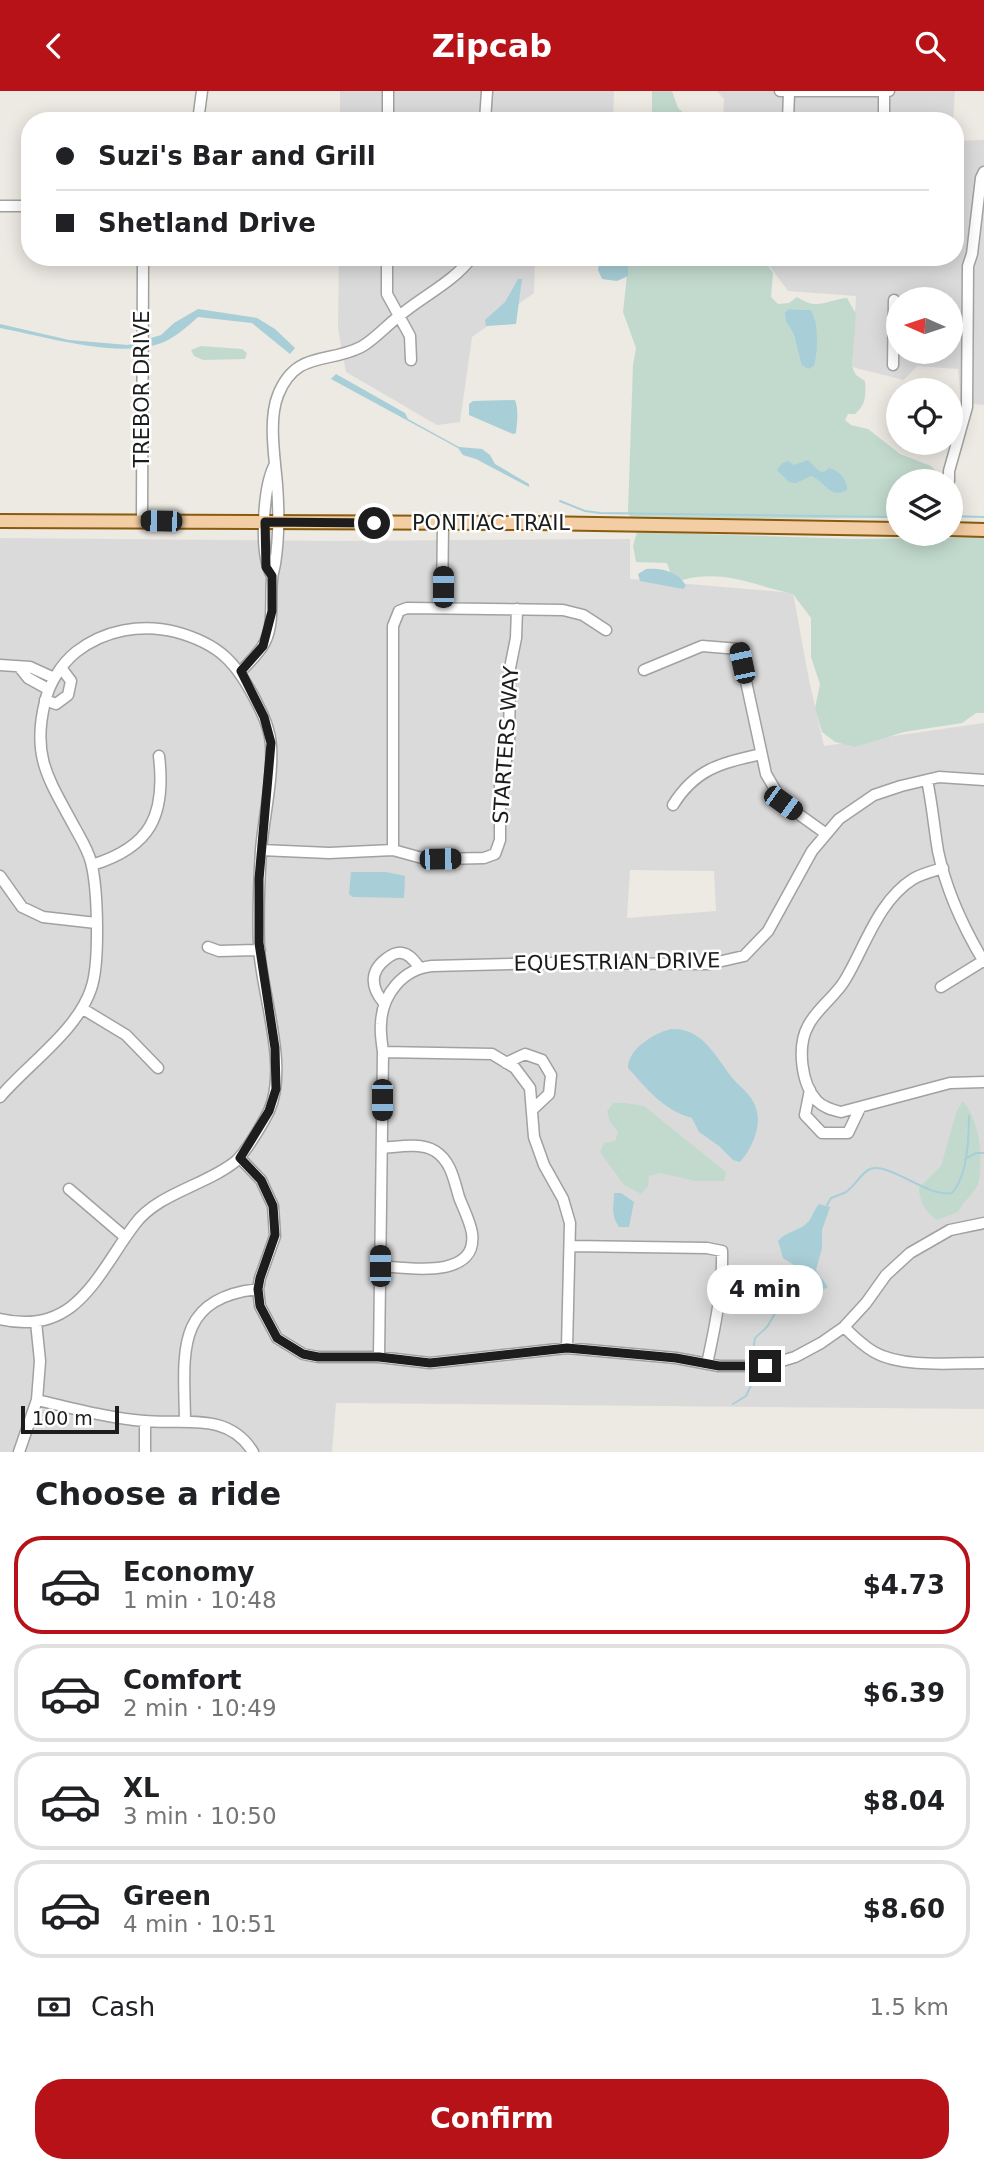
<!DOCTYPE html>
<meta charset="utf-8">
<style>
body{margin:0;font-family:"DejaVu Sans",sans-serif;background:#f6f6f6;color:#202124;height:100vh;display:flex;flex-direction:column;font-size:26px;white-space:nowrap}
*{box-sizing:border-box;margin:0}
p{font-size:23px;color:#757577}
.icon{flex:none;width:38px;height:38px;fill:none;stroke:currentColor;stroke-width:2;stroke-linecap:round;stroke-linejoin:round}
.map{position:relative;height:1361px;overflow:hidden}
.sheet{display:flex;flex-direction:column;background:#fff;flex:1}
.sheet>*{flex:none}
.hud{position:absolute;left:21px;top:21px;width:943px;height:154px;border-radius:28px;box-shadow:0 4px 18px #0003;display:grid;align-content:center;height:154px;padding:0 35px;background:#fff}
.needle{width:46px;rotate:273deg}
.controls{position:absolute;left:886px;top:196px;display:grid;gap:14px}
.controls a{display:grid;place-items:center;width:77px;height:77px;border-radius:50%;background:#fff;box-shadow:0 4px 18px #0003;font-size:35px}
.scale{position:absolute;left:21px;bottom:18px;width:98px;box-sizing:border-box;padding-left:7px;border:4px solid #1d1d1d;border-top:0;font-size:19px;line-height:24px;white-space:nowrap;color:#1d1d1d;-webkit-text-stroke:5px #fff;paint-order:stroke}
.end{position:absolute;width:32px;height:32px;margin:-16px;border:9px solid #1d1d1d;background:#fff;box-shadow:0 0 0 4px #fff}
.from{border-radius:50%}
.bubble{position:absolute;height:49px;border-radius:24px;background:#fff;box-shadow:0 4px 18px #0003;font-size:23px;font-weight:800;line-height:49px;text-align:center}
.car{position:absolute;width:21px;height:42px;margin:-21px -10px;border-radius:9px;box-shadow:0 0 5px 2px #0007;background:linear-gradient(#222 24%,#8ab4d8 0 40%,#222 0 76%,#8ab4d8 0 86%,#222 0)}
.hud b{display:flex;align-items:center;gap:24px;height:66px;font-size:26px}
.hud b+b{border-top:2px solid #e0e0e0}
.hud i{width:18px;height:18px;background:#202124}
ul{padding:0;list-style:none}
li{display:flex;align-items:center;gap:21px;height:98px;margin:0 14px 10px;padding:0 21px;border:4px solid #e0e0e0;border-radius:28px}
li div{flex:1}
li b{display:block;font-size:26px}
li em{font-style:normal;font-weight:800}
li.selected{border-color:#b71218}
li>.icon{width:63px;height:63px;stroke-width:1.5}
h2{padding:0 35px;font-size:32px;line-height:84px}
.pay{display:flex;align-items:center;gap:18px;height:77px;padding:0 35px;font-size:26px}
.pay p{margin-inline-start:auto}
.primary-button{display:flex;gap:14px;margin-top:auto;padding:14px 35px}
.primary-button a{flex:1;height:80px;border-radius:28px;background:#b71218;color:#fff;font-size:28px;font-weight:800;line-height:80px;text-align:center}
header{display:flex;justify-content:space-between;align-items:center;height:91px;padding:0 35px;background:#b71218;color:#fff;font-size:32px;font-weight:800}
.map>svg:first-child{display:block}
.residential{fill:#dbdada;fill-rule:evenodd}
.wetland{fill:#c2dace;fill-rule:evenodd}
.water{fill:#a8ced7}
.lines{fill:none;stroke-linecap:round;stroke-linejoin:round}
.stream{stroke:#a8ced7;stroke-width:2}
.minor-casing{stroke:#a1a1a1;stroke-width:13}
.major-casing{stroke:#885b0e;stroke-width:16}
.minor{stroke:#fff;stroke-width:10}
.major{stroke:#f3cda3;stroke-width:12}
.route{stroke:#1d1d1d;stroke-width:9}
.labels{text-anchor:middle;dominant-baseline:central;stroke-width:5;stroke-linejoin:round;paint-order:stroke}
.street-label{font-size:21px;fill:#1d1d1d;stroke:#fff}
</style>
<header><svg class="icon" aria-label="back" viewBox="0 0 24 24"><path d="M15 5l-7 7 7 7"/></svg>Zipcab<svg class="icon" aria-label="search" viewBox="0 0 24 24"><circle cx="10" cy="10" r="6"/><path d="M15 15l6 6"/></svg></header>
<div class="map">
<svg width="984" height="1361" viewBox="0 0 984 1361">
<rect width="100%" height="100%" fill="#ede9e3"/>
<path class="residential" d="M340 0H614L613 30H340Z
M717 0H955L953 30H723L724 8Z
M984 49V314L961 312 958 278 917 275 904 289 852 276 856 205 788 200 763 166H956V50ZM898 208H950V261H898Z
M339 166H535L534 202 472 246 460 331 437 334 346 281 338 238Z
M0 447 334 450 630 448V488L793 502 809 589 824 655 984 632V1318L336 1312 332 1361H0ZM630 779 714 780 716 820 627 827Z"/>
<path class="wetland" d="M652 0H672L678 17 690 27 710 21 722 30H652Z
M629 166H762L773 182 771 206 778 213 789 212 797 206C818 220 826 209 847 207L856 223 852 276 856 284 865 290C866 304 866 314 855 323H848L845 329 851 334 868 338 900 363 931 375 938 382 940 390H898V427L631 428 628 421 633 274 636 257 623 221ZM789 218 811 219C822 236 808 256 801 273L794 244 789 236Z
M201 255 242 258 247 262 245 268 203 269 194 265 191 259Z
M637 441 853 448 984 446V622H976L962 632 904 641 855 656 835 651 822 641 815 617 820 593 811 566V527L793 503C753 494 724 478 682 489L670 481 667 472 636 471 633 455Z
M963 1010C980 1030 984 1069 978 1094 972 1104 964 1110 958 1121L937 1129C926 1122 919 1110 919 1097L941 1075 957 1019Z
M613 1012H625L644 1015 726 1081 724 1090H695L661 1082 649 1085 648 1095 641 1103 624 1094 600 1061 604 1052 615 1050 618 1041 610 1031 607 1020Z"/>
<path class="water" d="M607 166H624L628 170V185L617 190 602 188 598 179 599 172Z
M518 188H522L516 233 486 235 485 229 505 211Z
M198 218 257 227 275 238 295 257 290 263 252 232 198 226C189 234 179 243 168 249 126 271 44 245 0 237V233L69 249 128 254 161 244 174 232Z
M789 218 811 219C819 232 818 260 814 275L808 278 801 273 794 244 786 230 785 222Z
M336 283 405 322 408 328 459 356 482 358 490 364 495 373 529 393V396L476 368 463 364 458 357 331 288Z
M515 309C519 319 517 331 516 342L513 343 469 324V313L473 310Z
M808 369 819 380 824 381 829 377C840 380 847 388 847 399 830 409 825 390 811 385L796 392 789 391 777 379 781 373 788 370 794 374Z
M646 478C661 477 678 480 686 495L683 498 640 490 638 483Z
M351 781H386L405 785 404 807 353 806 349 803Z
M671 938C704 936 717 969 735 990 744 999 755 1008 757 1021 761 1037 751 1059 740 1071L733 1069 719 1055 699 1041 692 1027C663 1019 647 998 628 977 628 958 654 942 671 938Z
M614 1102H621L634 1111 629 1136H619L615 1129 613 1120Z
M819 1113 830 1116 822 1139V1157L816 1179 828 1196 821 1200 812 1187 799 1193 797 1188V1176L783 1167 778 1150C786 1140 801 1140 809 1130 813 1124 814 1119 819 1113Z"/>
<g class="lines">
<path class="stream" d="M560 410 585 420 600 422 898 426
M950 425 984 426
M965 1068 976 1062H984
M827 1114 831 1107C836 1105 842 1103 846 1101 855 1095 861 1082 870 1078 890 1071 928 1107 952 1102 967 1086 969 1046 969 1025
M753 1260 755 1247 767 1236 784 1207 800 1189
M733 1313 746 1305 753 1290 751 1285"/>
<g class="minor-casing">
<path id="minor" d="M780 0H889
M198 30 202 0
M388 30V0
M485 30 487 0
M788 30 789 1
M884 30V2
M0 115H30
M387 166V203L410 245 411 269
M950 236H967
M893 274 894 209
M949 390V380L967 316 968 175 972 163 981 87 984 81
M142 430 143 166
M272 485C259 463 263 398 274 375
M442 517 443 432
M0 574 30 576 54 587
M20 577 28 587 48 598
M644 579 702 555 739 558 766 683 783 712 825 742
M241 580C248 573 256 565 262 556 275 537 270 511 272 489 272 483 274 479 275 473 279 447 279 420 277 394 275 368 268 329 278 304 296 259 328 273 361 256 374 249 386 235 398 226 421 206 454 191 472 166
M45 609 56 613 68 604 71 590 62 578
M927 689C932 712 934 736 938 760 946 799 963 836 984 871
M673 714C696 677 722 672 761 663
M261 759 329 762 393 759 422 767 440 768 484 767 495 763 500 749V689L509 659 510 577 516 547 517 518
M393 759V535L399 520 407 517 563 519 583 524 606 539
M92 774C151 756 166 724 159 665
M943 777C933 780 921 783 913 788 878 810 865 856 845 889 835 906 817 917 808 935 797 955 801 993 817 1010 824 1017 833 1019 841 1021L950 992 984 991
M0 785 22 816 43 826 96 832
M208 856 219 860 260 859
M941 896 983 870
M384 912C371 897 369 881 386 868 391 864 396 861 402 862 410 863 415 871 420 877
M83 918 126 944 158 977
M383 961 492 963 515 977 530 997 534 1046 544 1074 563 1108 570 1132 567 1257
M506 972 525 963 542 969 551 984 549 1003 533 1018
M810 999 805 1024 822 1042H848L860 1017
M0 1006C28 973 77 940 91 898 100 873 98 798 91 771 88 759 81 748 75 737 50 690 31 667 45 611 49 593 61 573 76 561 104 539 142 532 176 541 220 553 237 572 257 612 264 625 270 640 271 654 273 689 264 725 261 759 259 791 258 825 259 857 262 904 289 976 269 1020 263 1032 246 1061 236 1070 207 1094 158 1102 135 1133 97 1183 77 1246 0 1228
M240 1067 261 1089 273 1115 275 1145 260 1187 258 1198 260 1215 277 1247 303 1263 318 1266H379L430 1272 567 1257 676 1267 719 1275H765L795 1266 821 1252 844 1236 866 1212 886 1184 910 1162 950 1139 984 1132
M69 1098 125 1146
M571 1155 707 1157 722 1160C723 1198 715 1236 707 1273
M380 1175C408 1177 478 1189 472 1142 470 1130 463 1117 459 1106 454 1089 451 1070 435 1060 420 1051 398 1056 382 1057
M844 1236C853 1245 862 1254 874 1261 902 1277 952 1272 984 1272
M379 1266 383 961C382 952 380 942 381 933 382 903 403 878 432 875L550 872 709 873 744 865 768 840 812 760 839 728 874 704 901 695 939 686 984 689
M37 1309C72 1317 108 1327 144 1330 183 1334 228 1320 253 1361
M185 1329C184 1263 174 1207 258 1198
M19 1361 37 1309 40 1270 36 1231
M145 1361V1330"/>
</g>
<g class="major-casing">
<path id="major" d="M0 430 535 432 898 438
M950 438 984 439"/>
</g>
<use href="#minor" class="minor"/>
<use href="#major" class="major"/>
</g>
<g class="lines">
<path class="route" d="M374 432 265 431 266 476 272 485V520L263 555 241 580 264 626 271 652 259 788V852L275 957 276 998 269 1020 240 1067 261 1089 273 1115 275 1144 260 1187 258 1198 260 1215 277 1247 303 1263 318 1266H379L430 1272 567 1257 676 1267 719 1275H765"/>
</g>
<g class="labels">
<g class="street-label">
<text transform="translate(142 298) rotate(-90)">TREBOR DRIVE</text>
<text x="491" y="432">PONTIAC TRAIL</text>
<text transform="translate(506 654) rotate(-86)">STARTERS WAY</text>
<text transform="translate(617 871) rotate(-1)">EQUESTRIAN DRIVE</text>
</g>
</g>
</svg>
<div class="controls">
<a><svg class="needle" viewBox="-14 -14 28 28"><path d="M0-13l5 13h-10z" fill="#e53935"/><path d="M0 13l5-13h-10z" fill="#757577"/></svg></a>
<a><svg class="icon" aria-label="locate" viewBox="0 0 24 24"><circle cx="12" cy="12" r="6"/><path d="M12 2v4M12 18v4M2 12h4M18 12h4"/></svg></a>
<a><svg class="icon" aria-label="layers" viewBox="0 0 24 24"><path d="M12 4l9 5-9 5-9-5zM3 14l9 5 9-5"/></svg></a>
</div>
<div class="scale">100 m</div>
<i class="end from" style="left:374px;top:432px"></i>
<i class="end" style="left:765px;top:1275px"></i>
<div class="bubble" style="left:707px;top:1174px;width:116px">4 min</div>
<i class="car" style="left:161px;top:430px;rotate:271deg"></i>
<i class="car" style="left:443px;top:496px;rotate:0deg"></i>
<i class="car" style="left:742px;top:572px;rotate:348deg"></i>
<i class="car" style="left:783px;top:712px;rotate:126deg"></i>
<i class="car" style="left:440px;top:768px;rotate:89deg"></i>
<i class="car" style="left:382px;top:1009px;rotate:180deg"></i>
<i class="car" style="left:380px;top:1175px;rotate:0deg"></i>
<div class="hud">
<b><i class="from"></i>Suzi's Bar and Grill</b>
<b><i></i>Shetland Drive</b>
</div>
</div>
<section class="sheet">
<h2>Choose a ride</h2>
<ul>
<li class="selected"><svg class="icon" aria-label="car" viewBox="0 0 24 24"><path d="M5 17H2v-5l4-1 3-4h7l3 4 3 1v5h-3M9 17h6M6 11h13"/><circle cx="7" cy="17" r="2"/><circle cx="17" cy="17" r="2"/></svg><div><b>Economy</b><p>1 min · 10:48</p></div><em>$4.73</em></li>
<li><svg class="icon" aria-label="car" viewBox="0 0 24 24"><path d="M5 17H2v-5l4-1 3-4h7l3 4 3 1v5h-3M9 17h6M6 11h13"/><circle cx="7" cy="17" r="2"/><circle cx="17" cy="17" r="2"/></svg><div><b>Comfort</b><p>2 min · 10:49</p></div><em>$6.39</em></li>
<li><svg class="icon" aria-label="car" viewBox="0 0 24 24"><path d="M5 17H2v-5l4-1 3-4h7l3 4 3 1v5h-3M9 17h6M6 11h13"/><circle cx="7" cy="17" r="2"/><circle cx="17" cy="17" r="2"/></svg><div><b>XL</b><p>3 min · 10:50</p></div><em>$8.04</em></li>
<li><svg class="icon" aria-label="car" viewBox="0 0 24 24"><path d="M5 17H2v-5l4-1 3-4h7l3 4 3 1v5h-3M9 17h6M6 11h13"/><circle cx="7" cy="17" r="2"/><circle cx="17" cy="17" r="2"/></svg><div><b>Green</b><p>4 min · 10:51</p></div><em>$8.60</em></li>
</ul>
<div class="pay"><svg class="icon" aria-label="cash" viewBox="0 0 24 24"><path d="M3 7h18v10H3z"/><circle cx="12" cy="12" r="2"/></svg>Cash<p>1.5 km</p></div>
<div class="primary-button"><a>Confirm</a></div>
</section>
